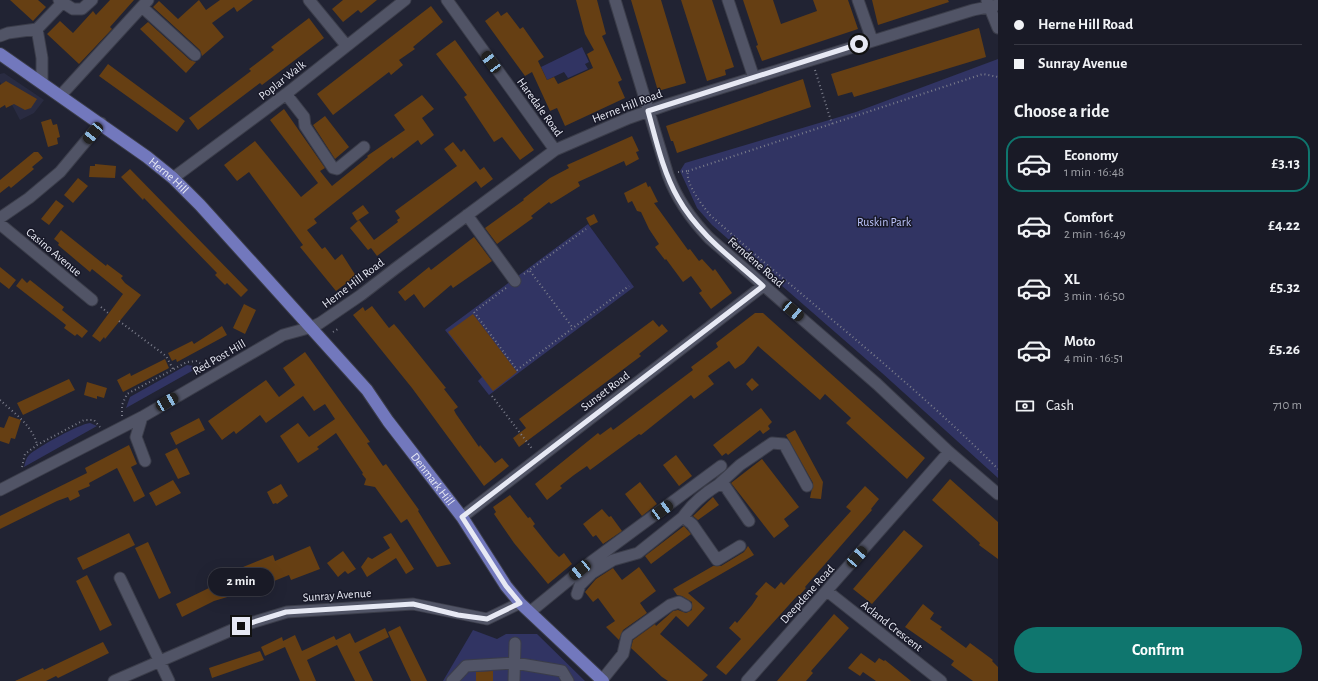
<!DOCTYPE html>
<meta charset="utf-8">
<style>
body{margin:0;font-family:"Alegreya Sans",sans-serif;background:#22232e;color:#f1f3f6;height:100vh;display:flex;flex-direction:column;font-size:15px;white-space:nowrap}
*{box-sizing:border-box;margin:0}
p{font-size:13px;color:#9fa1a7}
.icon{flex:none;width:22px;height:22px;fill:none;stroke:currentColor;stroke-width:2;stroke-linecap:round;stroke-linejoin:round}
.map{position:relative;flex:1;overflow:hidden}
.sheet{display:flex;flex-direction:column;background:#191a26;width:320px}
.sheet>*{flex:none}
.top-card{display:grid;align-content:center;height:88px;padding:0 16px;background:#191a26}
.end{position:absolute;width:18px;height:18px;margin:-9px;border:5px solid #e7e9f4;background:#111;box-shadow:0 0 0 2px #111}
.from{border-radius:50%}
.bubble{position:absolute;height:28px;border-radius:14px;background:#191a26;box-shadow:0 4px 16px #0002,0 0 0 1px #373843;font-size:13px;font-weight:600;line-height:28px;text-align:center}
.car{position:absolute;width:12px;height:24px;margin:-12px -6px;border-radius:5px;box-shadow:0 0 3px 1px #0007;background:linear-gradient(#222 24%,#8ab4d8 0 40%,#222 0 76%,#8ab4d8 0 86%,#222 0)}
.top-card b{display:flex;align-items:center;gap:14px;height:38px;font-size:15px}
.top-card b+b{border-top:1px solid #373843}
.top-card i{width:10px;height:10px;background:#f1f3f6}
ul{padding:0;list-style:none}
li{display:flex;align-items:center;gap:12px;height:56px;margin:0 8px 6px;padding:0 8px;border:2px solid transparent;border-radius:16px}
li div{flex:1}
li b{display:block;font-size:15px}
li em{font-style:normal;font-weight:600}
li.selected{border-color:#0f766e}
li>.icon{width:36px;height:36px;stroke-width:1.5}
h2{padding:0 16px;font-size:18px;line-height:48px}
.pay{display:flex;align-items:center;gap:10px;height:44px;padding:0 16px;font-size:15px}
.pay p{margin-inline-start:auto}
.primary-button{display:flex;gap:8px;margin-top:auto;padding:8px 16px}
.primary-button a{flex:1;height:46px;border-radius:24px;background:#0f766e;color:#fff;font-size:16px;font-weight:600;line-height:46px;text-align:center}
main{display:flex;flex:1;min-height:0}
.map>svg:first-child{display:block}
.built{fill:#292b41}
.green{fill:#313463}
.building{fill:#663f13}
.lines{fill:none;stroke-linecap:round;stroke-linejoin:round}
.minor-casing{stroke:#3b3d4a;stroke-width:13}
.major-casing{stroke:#3b3d4a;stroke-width:14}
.path{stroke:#7b7d8b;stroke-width:2;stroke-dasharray:1 3;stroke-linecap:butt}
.minor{stroke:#515466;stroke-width:11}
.major{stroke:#7278bd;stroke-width:12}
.route{stroke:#e7e9f4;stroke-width:5}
.labels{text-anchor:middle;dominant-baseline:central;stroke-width:3;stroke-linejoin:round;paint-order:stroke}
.street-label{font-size:12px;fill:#e7e9f4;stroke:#181928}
.park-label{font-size:12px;fill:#bdc5fc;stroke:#181928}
</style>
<main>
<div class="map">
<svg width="998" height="681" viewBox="0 0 998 681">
<rect width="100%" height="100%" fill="#212333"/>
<path class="built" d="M4 73 44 100 34 113 20 120 0 82V74Z"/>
<path class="green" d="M582 47 589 62 585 64 588 69 568 78 564 72 547 80 541 67Z
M998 59V478L882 373 712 225 697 208 680 171 685 163 856 112Z
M588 224 634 287 489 395 478 381 482 377 445 330Z
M187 365 199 367 126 408 130 397Z
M90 423 97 426 24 467C25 463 26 458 29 455 38 447 79 424 90 423Z
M473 630 497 639 506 634H537L585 681H443Z"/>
<path class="building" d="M10 0H38L46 7 33 21Z
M110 0H134L110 27 112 29 79 64 47 34 60 21 73 33 93 11 96 15Z
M199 0 206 10 220 0H253L237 12 234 7 212 23 224 37 202 56 200 50 153 7 159 1 178 19Z
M343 0H377L361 13 358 10 343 22 332 9Z
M576 0H597L606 34 602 36 622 80 618 82 625 98 565 126 557 108 550 111 532 72 525 76 485 21 498 11 501 16 507 12 520 29 523 27 544 57 538 61 547 80 554 77 558 84 593 68 587 54 594 50 585 34Z
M631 0H661L686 83 658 91Z
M681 0H712L734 67 725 70 726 75 707 81Z
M743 0H773L781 24 817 11 813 0H848L858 29 762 61 756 46 758 45Z
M872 0H948L949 2 878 25Z
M431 6 443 22 413 47 415 49 399 60 403 65 391 75 389 72 333 115 317 94Z
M309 18 324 38 262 85 260 83 198 130 189 118 251 71 249 69 274 50 271 47Z
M148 22 190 60 196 62 186 73 140 29Z
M979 28 986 57 854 97 852 92 838 96 831 74Z
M455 40 534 150 520 160 502 137 494 142 464 97 467 95 436 54Z
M108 64 185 121 177 132 99 76Z
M803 79 811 107 677 153 673 141H671L666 126Z
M6 81 37 99 31 108 25 110 14 104 6 108 5 105 0 108V85Z
M422 95 434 109 422 118 434 135 421 145 418 140 393 159 392 157 314 219 317 223 307 230 322 249 325 247 335 260 342 254 356 276 336 291 300 247 303 245 249 172 237 181 224 165 255 141 301 197 318 183 270 120 284 109 325 168 320 171 332 186 368 157 367 156 405 130 394 115Z
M325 116 349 147 335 159 313 125Z
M51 119 53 125 57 124 60 137 57 138 58 144 48 147 41 122Z
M632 136 639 151 636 152 639 159 626 166 624 161 578 182 580 186 551 204 549 202 531 216 533 218 497 244 485 228 524 200 523 199 550 178 569 168 567 165Z
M453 142 461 152 464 149 480 170 484 167 493 179 481 188 476 181 377 256 371 248 368 250 350 228 359 220 374 240 398 222 397 220 400 218 395 211 457 166 444 149Z
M34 152H38L43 158 32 167 34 169 11 188 9 186 0 193V180Z
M95 164 116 166 115 178 89 177 90 166H95Z
M130 169 248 290 241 297 227 283 225 285 215 275 217 273 144 198 143 200 121 177Z
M78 178 88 186 73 203 64 195Z
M646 182 648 187 650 186 658 202 654 203 688 250 690 249 699 261 702 259 713 271 715 269 732 293 711 309 699 293 702 291 691 276 683 282 666 259 665 260 655 247 659 244 649 229 641 212 637 211 632 201 628 203 624 193Z
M56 200 64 206 49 225 41 219Z
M363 205 369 213 357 221 352 213Z
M594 214 598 222 590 226 586 218Z
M61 230 106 266 107 264 123 276 121 278 125 283 141 295 105 339 104 337 100 342 92 336 123 294 92 269 90 272 58 245 59 243 54 239Z
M474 237 492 261 453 288 451 285 424 308 414 294 405 301 398 292 429 267 431 270Z
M0 267 16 280 9 289 0 282Z
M22 278 27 283 30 280 64 307 62 310 88 331 82 338 77 334 75 336 64 328 66 325 16 286Z
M244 304 256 310 245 334 233 328Z
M372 306 389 328 394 324 400 331 446 388 444 389 458 407 454 410 456 414 479 447 480 445 495 463 502 458 509 466 484 486 412 388 353 315 363 307 365 311Z
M755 313H763L925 458 907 479 846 423 851 418 825 394 820 400 758 346 744 363 735 369 729 361 708 376 714 384 694 399 691 395 641 435 639 434 590 470 587 466 574 475 560 486 562 488 547 500 535 484 598 433 600 435 611 427 613 430 693 370 691 367 718 347 716 343Z
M473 314 517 372 493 391 448 332Z
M653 320 659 327 662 324 668 331 639 354 641 356 519 447 513 438 526 428 519 419Z
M222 326 227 335 177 362 176 359 172 361 168 353 192 341 194 344Z
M305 352 370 442 367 443 383 466 386 464 419 510 418 511 451 564 437 567 407 519 401 523 375 487 364 485 366 479 362 474 363 473 336 433 317 447 319 449 298 463 280 436 298 423 309 437 335 419 325 404 314 411 303 396 266 423 260 415 236 434 234 431 222 440 208 421 266 380 279 397 295 385 283 368Z
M165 359 169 368 123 392 117 380 130 373 131 376Z
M752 378 759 385 752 391 746 384Z
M69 379 75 390 23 415 17 403Z
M87 382 107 388 104 398 97 396V399L84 395Z
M761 408 772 422 768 426 770 429 763 434 760 430 728 455 726 453 722 456 713 445Z
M9 416 21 420 15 439 11 438 9 444 0 441V427L4 428Z
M199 418 205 430 176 445 170 433Z
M795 430 823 482 821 499 810 498 813 483 786 435Z
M129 445 137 464 131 467 145 496 134 502 117 468 89 483 90 486 78 491 80 496 70 501 68 497 57 501 0 529V516L87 473 85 468Z
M177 448 190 474 178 479 165 454Z
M676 455 692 476 679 486 663 465Z
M762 459 799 507 784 519 789 526 774 538 731 483Z
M950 479 998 522V559L979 545 980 543 932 500Z
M173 480 181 493 156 506 149 493Z
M640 482 657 504 642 516 625 494Z
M281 484 288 496 277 504 276 503 273 504 267 492Z
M865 486 879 499 871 509 872 510 805 587 806 588 798 597 797 596 726 675 716 667 741 639 729 628 735 621 737 623 752 605 758 596 755 594 766 582 775 589 781 582 784 585 851 511 846 507Z
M510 495 528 518 530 517 535 524 533 526 553 551 559 557 564 553 572 564 548 584 514 543 494 514 496 512 493 507Z
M713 497 719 505 698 520 693 516Z
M602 509 609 517 611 516 622 531 603 544 596 535 593 537 583 524Z
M684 526 691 534 651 564 645 556Z
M904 530 923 546 872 604 853 589Z
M129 533 135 545 83 570 77 558Z
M391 533 414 569 406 574 396 558 367 577 361 567 368 557 372 559 390 548 383 537Z
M148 542 171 593 159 599 135 548Z
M310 546 320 569 291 580 289 575 254 589 214 601 182 617 176 604 211 587 208 579 243 567 273 555 275 561Z
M748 546 754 555 688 593 705 608 688 627 676 616 660 634 708 675 702 681H668L662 677 631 648 633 640 655 624 656 626 673 611 678 610 686 613 692 610V602L682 596 677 595 673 589 713 566H721L744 552Z
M343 551 356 569 348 574 345 571 338 577 327 563Z
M639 567 656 591 640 603 647 613 623 630 619 640 606 627 615 621 598 598 593 602 585 592 596 579 613 568 622 580Z
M87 575 112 625 100 631 76 581Z
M923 604 934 613 930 619 942 627 940 629 966 648 970 643 993 660 992 661 998 667V681H973L951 665 954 661 905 627Z
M834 614 849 628 811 671 813 673 806 681H777Z
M400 626 427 681H411L388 632Z
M385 628 389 637 359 652 373 681H355L337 645 307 660 316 681H300L285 647 265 656 261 647 282 637 283 641 295 635 302 651 334 636 336 640 350 633 355 643Z
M103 642 109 653 58 678 56 676 46 681H15L43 668 44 670Z
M260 651 264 660 212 678 209 668Z
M861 653 875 663 879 658 884 661 885 660 911 681H876L863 672 860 676 848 668Z
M493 671V681H476V672Z"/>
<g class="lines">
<g class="minor-casing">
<path id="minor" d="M59 0 73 9H82L92 0
M309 0 346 45
M447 0 555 150
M615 0 668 175C677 200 691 219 709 238L877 384 949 452 998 494
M728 0 754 78
M858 0 872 40
M987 1 998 28
M142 7 195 55
M37 29 42 58V83
M0 36 8 33 37 29 62 3
M286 94 304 117 305 126 333 168 337 169 364 147
M61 95 148 0
M173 178 286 94 405 0
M467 215 515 281
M0 218 29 198 60 172 101 123
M0 224 92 300
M142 417 136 437 145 461
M718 485 740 465 772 443 784 444 807 486
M0 490 142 417 283 335 312 327 320 323 361 295 396 268 555 150 629 118 669 104 973 10 998 5
M462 517 763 286
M683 517C692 504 705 493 718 485L725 486 749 521
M120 578 169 681
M827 591 941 681
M577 594 580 585 592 573 613 560 638 553 683 517 692 524 717 560 740 546
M530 612 591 562 721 466
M602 680 623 654 627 636 670 605 679 602 686 606
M114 681 241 626 287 612 413 604 487 619 520 603
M452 681 466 666 515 663 562 671 568 681
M514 681 515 643
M747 681 949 452"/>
</g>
<g class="major-casing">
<g id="major">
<path id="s1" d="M0 54 147 157 173 178 200 205 367 390 388 421 462 517 506 586 520 603 603 681"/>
</g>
</g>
<path class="path" d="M815 70 832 124
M688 171 983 74 998 77
M678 172 688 171C685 183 702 205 710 215 805 300 908 378 998 469
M530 271 573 328
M524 274 586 229
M506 288 474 312 517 370 629 286
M101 307 108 313
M119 321 166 356 173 369
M333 332 338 329
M492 396 533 450
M0 400C14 413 33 426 37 445
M122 416V405L127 394 187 362 197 361 206 367
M22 467 25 454 37 445 84 420H94L100 427"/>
<use href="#minor" class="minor"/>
<use href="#major" class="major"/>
</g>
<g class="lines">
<path class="route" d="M241 626 286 612 413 604 458 615 487 619 520 603 506 586 462 517 763 286C733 259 698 234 678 198 663 172 656 140 648 111L859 44"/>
</g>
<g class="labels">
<g class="street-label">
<text transform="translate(282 80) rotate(-38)">Poplar Walk</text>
<text transform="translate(627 106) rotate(-21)">Herne Hill Road</text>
<text transform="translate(540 107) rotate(54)">Haredale Road</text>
<text stroke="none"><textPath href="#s1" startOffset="208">Herne Hill</textPath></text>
<text transform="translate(54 252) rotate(40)">Casino Avenue</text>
<text transform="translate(756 262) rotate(41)">Ferndene Road</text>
<text transform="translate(353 283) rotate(-37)">Herne Hill Road</text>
<text transform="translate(219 357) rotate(-30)">Red Post Hill</text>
<text transform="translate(605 391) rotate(-37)">Sunset Road</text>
<text stroke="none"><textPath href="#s1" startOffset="611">Denmark Hill</textPath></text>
<text transform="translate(807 594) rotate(-48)">Deepdene Road</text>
<text transform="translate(337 595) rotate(-4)">Sunray Avenue</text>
<text transform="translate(892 626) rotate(38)">Acland Crescent</text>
</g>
<g class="park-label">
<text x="884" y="222">Ruskin Park</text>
</g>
</g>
</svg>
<i class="end from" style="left:859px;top:44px"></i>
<i class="end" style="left:241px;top:626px"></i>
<div class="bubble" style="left:208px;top:568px;width:66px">2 min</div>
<i class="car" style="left:491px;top:62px;rotate:324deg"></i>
<i class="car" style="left:93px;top:133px;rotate:219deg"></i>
<i class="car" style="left:793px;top:311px;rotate:130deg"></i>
<i class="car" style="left:167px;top:402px;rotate:60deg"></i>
<i class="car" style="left:662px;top:510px;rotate:54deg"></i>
<i class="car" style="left:857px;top:557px;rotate:41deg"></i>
<i class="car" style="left:580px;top:570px;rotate:231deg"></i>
</div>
<section class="sheet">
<div class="top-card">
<b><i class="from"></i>Herne Hill Road</b>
<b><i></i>Sunray Avenue</b>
</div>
<h2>Choose a ride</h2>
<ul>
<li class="selected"><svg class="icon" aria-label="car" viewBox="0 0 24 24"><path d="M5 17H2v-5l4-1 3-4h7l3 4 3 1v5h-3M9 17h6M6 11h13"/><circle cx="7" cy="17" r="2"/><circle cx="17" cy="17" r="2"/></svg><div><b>Economy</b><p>1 min · 16:48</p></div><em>£3.13</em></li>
<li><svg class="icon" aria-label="car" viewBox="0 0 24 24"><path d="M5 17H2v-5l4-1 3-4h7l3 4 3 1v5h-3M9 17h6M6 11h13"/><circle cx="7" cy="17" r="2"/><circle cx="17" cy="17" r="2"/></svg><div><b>Comfort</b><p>2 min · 16:49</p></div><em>£4.22</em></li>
<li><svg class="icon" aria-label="car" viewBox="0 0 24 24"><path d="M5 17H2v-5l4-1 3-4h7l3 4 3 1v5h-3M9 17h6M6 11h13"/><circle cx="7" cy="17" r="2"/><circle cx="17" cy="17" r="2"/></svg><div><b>XL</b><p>3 min · 16:50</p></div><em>£5.32</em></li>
<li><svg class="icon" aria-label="car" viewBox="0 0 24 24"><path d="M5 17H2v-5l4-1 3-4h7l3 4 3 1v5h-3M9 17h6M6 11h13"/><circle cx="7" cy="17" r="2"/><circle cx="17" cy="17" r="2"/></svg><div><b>Moto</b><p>4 min · 16:51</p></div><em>£5.26</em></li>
</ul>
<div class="pay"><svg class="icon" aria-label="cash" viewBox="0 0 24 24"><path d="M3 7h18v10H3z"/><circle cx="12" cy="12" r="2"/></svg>Cash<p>710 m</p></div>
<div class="primary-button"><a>Confirm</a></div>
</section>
</main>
